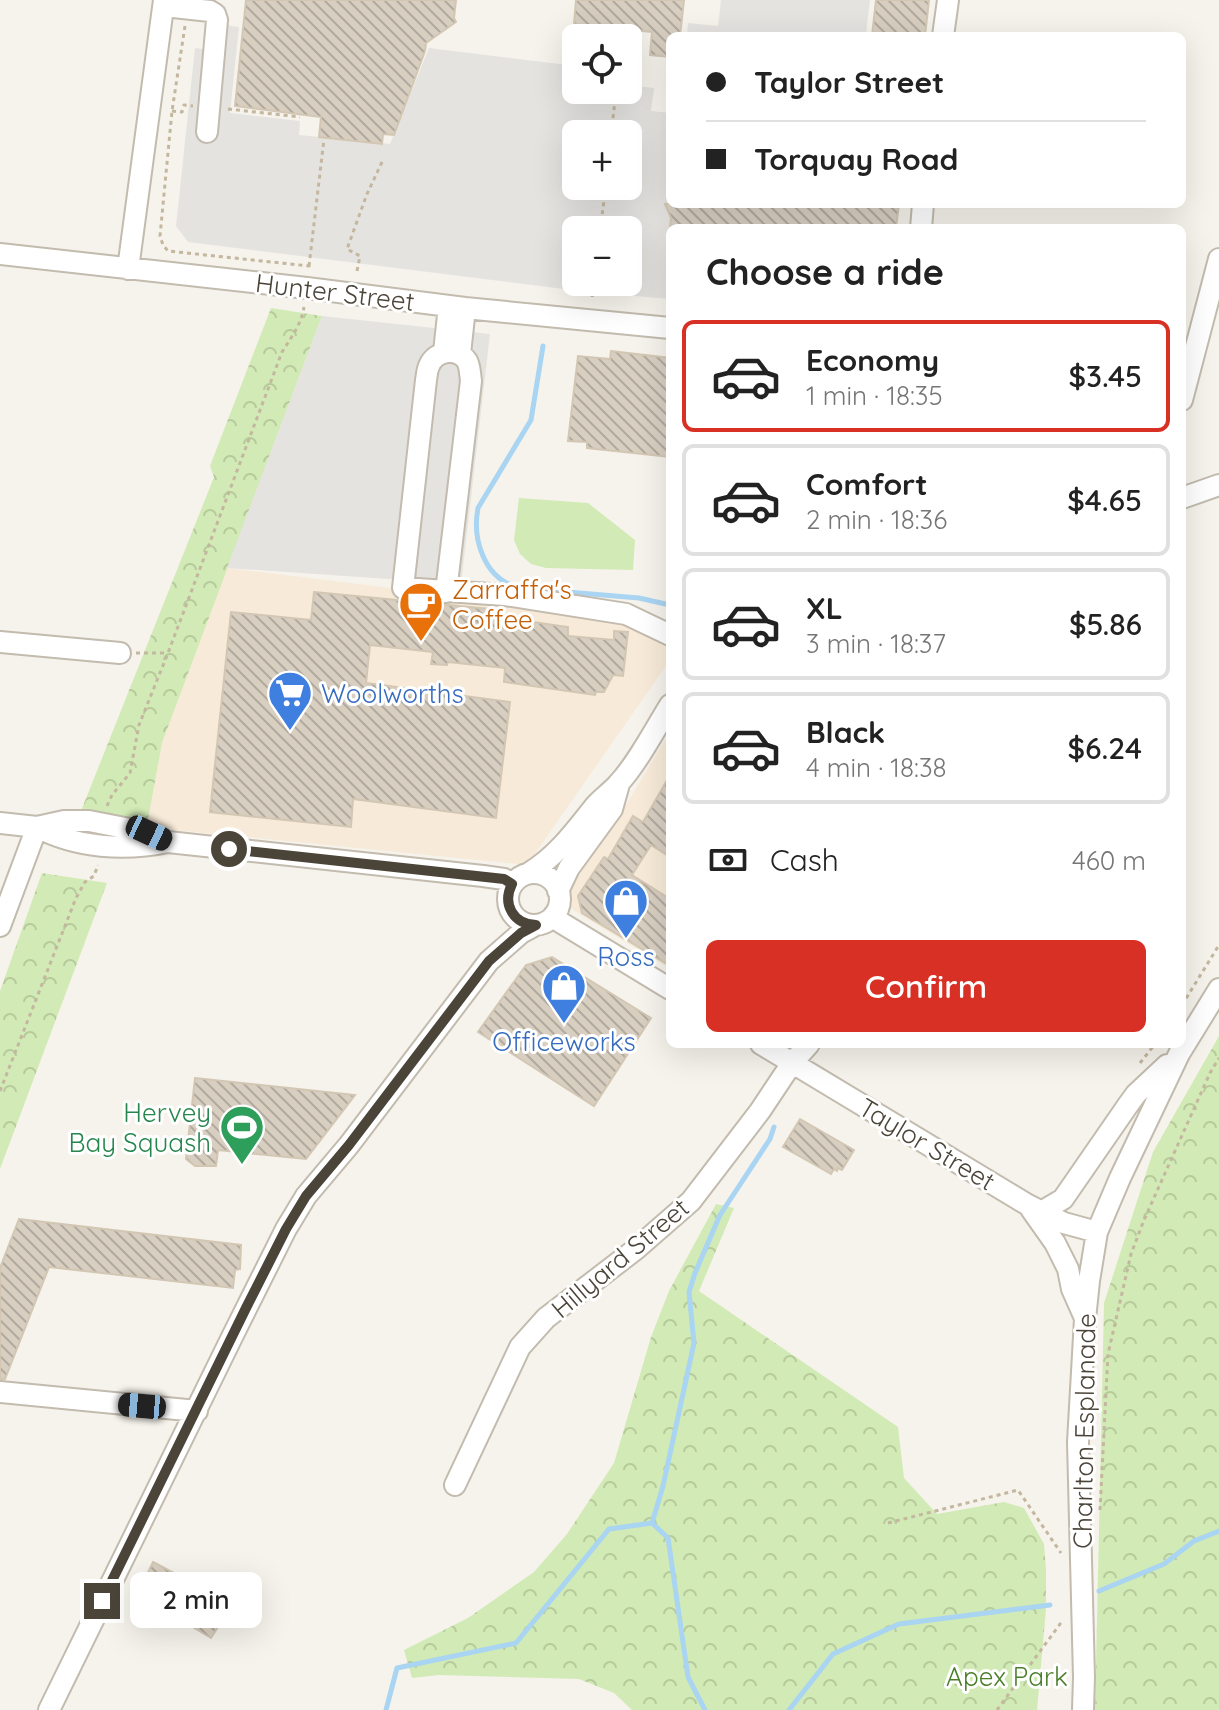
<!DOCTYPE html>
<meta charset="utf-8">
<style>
body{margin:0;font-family:Quicksand,sans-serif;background:#f2f2f2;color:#222;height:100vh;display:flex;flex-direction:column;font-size:30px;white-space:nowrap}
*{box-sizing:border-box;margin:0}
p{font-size:26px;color:#767676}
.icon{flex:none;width:44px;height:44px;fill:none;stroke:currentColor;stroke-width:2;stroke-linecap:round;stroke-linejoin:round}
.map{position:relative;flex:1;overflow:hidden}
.panel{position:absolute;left:666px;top:224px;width:520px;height:824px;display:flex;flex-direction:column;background:#fff;border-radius:12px;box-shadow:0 8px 32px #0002}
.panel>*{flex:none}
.hud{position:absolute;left:666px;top:32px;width:520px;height:176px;border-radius:12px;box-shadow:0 8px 32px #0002;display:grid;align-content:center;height:176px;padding:0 40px;background:#fff}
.buttons{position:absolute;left:562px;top:24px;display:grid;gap:16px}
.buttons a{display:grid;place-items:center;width:80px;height:80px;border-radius:12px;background:#fff;box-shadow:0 8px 32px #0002;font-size:40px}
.end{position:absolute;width:36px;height:36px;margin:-18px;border:10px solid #4b4439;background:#fff;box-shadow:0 0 0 4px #fff}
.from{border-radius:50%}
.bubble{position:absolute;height:56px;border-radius:12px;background:#fff;box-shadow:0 8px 32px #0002;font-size:26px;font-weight:600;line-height:56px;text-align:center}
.car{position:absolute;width:24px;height:48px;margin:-24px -12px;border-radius:10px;box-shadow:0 0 6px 2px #0007;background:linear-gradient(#222 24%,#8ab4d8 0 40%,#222 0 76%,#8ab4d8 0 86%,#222 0)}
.hud b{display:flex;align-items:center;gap:28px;height:76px;font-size:30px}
.hud b+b{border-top:2px solid #e0e0e0}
.hud i{width:20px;height:20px;background:#222}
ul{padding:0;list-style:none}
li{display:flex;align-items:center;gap:24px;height:112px;margin:0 16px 12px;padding:0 24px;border:4px solid #e0e0e0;border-radius:12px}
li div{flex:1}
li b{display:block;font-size:30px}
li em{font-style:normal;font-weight:600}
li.selected{border-color:#d93025}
li>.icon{width:72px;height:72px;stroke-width:1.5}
h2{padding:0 40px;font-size:36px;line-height:96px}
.pay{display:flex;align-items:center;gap:20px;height:88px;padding:0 40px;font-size:30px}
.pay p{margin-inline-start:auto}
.button{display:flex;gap:16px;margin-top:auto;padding:16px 40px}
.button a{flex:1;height:92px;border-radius:12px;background:#d93025;color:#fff;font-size:32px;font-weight:600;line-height:92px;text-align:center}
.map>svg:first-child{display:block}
.commercial{fill:#f7ead8}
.forest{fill:url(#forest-crowns)}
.pitch{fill:#d2eab5}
.parking{fill:#e5e3e0;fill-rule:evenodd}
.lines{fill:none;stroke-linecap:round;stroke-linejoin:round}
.stream{stroke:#a9d4f2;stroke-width:5}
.building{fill:url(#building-back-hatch);stroke:#d3c7b4;stroke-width:2}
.minor-casing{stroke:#c2bbae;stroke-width:24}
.path{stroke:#c4b79f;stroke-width:3;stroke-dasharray:4 4;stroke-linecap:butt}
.minor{stroke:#fff;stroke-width:20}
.route{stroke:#4b4439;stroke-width:10}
.labels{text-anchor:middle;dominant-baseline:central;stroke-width:6;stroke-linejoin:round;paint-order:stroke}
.street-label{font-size:26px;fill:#4b4439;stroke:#fff}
.food-label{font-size:26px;fill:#c56008;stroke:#fff;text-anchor:start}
.shop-label{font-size:26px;fill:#366cbe;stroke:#fff}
.leisure-label{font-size:26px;fill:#27864d;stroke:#fff;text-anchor:end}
.park-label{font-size:26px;fill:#4a7f2a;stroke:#fff}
</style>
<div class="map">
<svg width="1219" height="1710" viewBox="0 0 1219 1710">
<defs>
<pattern id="forest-crowns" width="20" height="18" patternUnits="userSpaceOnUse" patternTransform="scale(2)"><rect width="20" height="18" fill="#d2eab5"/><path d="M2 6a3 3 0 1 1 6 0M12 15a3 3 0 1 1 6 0" fill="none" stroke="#b6ca9c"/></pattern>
<pattern id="building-back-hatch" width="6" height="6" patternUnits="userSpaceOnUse" patternTransform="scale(2)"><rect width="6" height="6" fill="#d8cfc1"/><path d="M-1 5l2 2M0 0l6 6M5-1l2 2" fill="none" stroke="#b1aa9e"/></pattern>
</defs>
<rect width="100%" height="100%" fill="#f6f3ec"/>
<path class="commercial" d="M227 568 515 603 621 623 670 643V660L527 865 155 828 147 825 162 743Z
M670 732V969L573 910 570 903 569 892 570 887 618 818Z"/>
<path class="forest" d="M271 308 322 316 162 743 147 825 79 816 214 477 210 466Z
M42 873 107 883 0 1169V991Z
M1219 1036V1710H1095L1104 1303 1153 1152Z
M716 1204 734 1208 699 1291 898 1427 904 1478 937 1514 1004 1502 1024 1508 1044 1544 1046 1570V1609L1037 1710H632L614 1693 579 1679 439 1675 412 1678 404 1650 468 1618 534 1572 567 1534 614 1463 651 1337 669 1291Z"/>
<path class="pitch" d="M519 498 588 503 635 540 633 570 546 568 531 564 520 554 514 540Z"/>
<path class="parking" d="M721 0H870L866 34 851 32 850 36H687L688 23 718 26Z
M224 25 239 27 230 113 300 121 299 135 390 144 429 48 576 66V90H628V85L654 88 651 111 670 113V204H683L670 228V299L588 292 188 242 176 226 195 48 221 51ZM576 134H628V186H576ZM576 230H628V282H576Z
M322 316 490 334 461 584 227 568Z"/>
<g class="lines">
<path class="stream" d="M517 587C484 578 472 539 478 508L531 420 543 346
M531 589 639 598 670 605
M652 1523 663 1486 694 1343 689 1292 695 1273 720 1215 770 1139 774 1127
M1099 1591 1164 1564 1194 1541 1219 1531
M386 1710 397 1668 516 1643 609 1529 652 1523 668 1538 688 1677 705 1710
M789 1710 833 1654 899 1624 1050 1605"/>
</g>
<path class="building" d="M246 0H456L454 18 456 22 426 43 425 51 394 135 383 134 382 144 319 137 321 117 235 106Z
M576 0H684L680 36H670V57L650 55 652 32 574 24Z
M876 0H929L925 36H872Z
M665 204H899L896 228H670L671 218Z
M611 351 670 358V457L587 448V442L568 441 578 356 610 359Z
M314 592 500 610 499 617 568 627V636L614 640V631L628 632 623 676 613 675 604 692H596L595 695 504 682 505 668 448 662 447 665 431 664 433 652 370 645 366 683 510 702 496 818 353 799 351 827 210 812 231 612 311 620Z
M670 775V857L651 845 632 875 670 899V966L582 913 578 896 604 857 608 859 633 816 643 822Z
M552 957 651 1018 594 1106 478 1032 526 965Z
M195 1078 355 1095 306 1159 218 1150 216 1166H195L186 1159Z
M800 1119 854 1150 842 1170 838 1168 837 1171 834 1169 831 1174 783 1147Z
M19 1219 241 1245 240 1269 235 1270 233 1288 49 1267 5 1379H0V1268Z
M153 1562 187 1580 182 1589 225 1616 211 1638 166 1611 136 1597Z"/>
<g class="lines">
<g class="minor-casing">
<path id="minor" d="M164 6 210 11 215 14 217 20 207 132
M943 36 948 0
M921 228 923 204
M0 254 307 288 465 308 670 328
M128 269 164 0
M444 352 449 306
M460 354 465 308
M1182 400 1219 259
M1182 498 1219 485
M446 592 471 381C470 374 470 366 467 361 457 346 435 351 429 366 427 370 427 375 426 380L403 588 505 595 626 614 670 635
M0 642 120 653
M0 823 37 827 64 821H89L135 830 168 842
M37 827C76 848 125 851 168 842L483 876 504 879 512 884
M529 873C557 856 575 831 595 806 602 798 611 792 618 784 637 764 655 729 670 705
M508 899a26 26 0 1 1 52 0a26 26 0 1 1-52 0Z
M558 891 569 868 612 809 619 784
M554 915 560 922 670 989
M0 926 37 827
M761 1044 1028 1205 1064 1223 1097 1232
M1031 1209 1055 1243 1068 1269 1072 1289 1084 1316
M1041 1212 1063 1199 1128 1105 1136 1094 1167 1065
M0 1392 197 1411
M455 1485 520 1347 546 1318 636 1249 691 1201 760 1111 792 1063 809 1044
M49 1710 233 1335 286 1229 306 1196 349 1145 489 961 521 933 536 925
M1083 1710 1084 1677 1078 1442 1085 1319 1089 1281 1097 1232 1120 1178 1179 1054 1219 989"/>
</g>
<path class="path" d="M185 26 172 111 160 236 163 245 168 251 309 266V271
M228 109 300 117
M172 111 182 112 184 105 193 106
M611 134 616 93 615 90
M600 230 606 186
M309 266 324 139
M357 271 360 256 347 249 367 194 383 160
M592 297 595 282
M136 653H168
M107 806 112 795 130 773 139 725 168 653 282 352C292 336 301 325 304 307
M1182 1005 1219 945
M1140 1063 1155 1044
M0 1091 76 898 85 882 94 876 98 865
M1100 1510 1108 1354 1131 1254 1144 1220 1210 1073 1219 1058
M888 1523 1018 1490 1061 1553
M997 1710 1063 1620"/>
<use href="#minor" class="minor"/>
</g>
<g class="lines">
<path class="route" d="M102 1601 246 1308 286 1229 306 1196 349 1145 489 961 521 933 536 925C513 924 502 904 512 884L504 879 229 849"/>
</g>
<defs>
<g id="cafe-pin" transform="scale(2.3)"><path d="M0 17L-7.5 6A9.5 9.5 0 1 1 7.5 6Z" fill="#e8710a" stroke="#fff"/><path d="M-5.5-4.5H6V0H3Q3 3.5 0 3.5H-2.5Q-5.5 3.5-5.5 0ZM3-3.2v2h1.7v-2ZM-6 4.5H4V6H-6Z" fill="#fff"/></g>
<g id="supermarket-pin" transform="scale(2.3)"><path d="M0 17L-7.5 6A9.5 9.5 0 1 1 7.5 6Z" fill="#3f7fe0" stroke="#fff"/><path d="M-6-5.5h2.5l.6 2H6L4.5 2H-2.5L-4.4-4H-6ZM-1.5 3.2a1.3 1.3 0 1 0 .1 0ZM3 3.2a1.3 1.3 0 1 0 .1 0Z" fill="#fff"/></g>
<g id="shop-pin" transform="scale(2.3)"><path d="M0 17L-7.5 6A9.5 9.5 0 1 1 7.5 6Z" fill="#3f7fe0" stroke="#fff"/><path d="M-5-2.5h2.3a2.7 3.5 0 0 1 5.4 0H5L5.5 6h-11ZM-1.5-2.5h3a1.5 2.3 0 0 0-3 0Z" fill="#fff"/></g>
<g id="stadium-pin" transform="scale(2.3)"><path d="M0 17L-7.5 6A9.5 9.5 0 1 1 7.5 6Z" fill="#2e9e5b" stroke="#fff"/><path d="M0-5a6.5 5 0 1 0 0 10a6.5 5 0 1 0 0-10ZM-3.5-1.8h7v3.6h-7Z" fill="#fff"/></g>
</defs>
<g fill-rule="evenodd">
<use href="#cafe-pin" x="421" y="604"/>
<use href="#supermarket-pin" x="290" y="693"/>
<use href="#shop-pin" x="626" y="901"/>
<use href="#shop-pin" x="564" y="986"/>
<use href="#stadium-pin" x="242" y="1127"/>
</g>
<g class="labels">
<g class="street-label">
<text transform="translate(335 292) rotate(7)">Hunter Street</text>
<text transform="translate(927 1144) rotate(31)">Taylor Street</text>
<text transform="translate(620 1258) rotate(-40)">Hillyard Street</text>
<text transform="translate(1084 1431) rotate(-89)">Charlton Esplanade</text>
</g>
<g class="food-label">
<text x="452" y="589">Zarraffa's<tspan x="452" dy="30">Coffee</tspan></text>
</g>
<g class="shop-label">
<text x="321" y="693" text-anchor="start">Woolworths</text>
<text x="626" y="956">Ross</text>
<text x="564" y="1041">Officeworks</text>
</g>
<g class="leisure-label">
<text x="211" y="1112">Hervey<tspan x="211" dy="30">Bay Squash</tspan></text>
</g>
<g class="park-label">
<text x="1007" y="1676">Apex Park</text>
</g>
</g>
</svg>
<div class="buttons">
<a><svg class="icon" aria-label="locate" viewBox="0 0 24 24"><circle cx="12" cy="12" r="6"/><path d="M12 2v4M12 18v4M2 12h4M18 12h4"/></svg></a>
<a>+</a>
<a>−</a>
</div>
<i class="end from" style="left:229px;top:849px"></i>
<i class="end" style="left:102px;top:1601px"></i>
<div class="bubble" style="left:130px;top:1572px;width:132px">2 min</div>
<i class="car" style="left:149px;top:833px;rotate:115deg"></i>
<i class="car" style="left:142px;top:1406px;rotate:275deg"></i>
<div class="hud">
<b><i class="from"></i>Taylor Street</b>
<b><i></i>Torquay Road</b>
</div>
<section class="panel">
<h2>Choose a ride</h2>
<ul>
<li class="selected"><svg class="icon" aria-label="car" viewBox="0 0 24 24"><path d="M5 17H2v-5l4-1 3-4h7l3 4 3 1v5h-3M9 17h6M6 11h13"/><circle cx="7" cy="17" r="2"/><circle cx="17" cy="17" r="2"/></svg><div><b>Economy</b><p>1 min · 18:35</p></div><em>$3.45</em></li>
<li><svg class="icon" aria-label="car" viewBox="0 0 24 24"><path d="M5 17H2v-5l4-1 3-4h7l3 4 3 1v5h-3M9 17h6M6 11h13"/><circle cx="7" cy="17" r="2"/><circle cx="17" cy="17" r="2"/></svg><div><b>Comfort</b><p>2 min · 18:36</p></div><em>$4.65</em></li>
<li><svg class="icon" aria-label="car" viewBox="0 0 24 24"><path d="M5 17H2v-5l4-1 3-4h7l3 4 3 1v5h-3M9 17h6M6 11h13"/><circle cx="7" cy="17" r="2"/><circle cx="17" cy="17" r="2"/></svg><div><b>XL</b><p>3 min · 18:37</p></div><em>$5.86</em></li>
<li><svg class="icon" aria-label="car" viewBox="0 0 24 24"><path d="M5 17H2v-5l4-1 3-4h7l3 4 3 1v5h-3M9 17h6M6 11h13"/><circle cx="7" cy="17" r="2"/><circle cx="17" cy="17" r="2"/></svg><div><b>Black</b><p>4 min · 18:38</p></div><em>$6.24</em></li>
</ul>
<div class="pay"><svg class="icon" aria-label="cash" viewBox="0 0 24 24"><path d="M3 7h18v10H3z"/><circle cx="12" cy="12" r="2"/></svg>Cash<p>460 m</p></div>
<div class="button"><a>Confirm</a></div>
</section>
</div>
